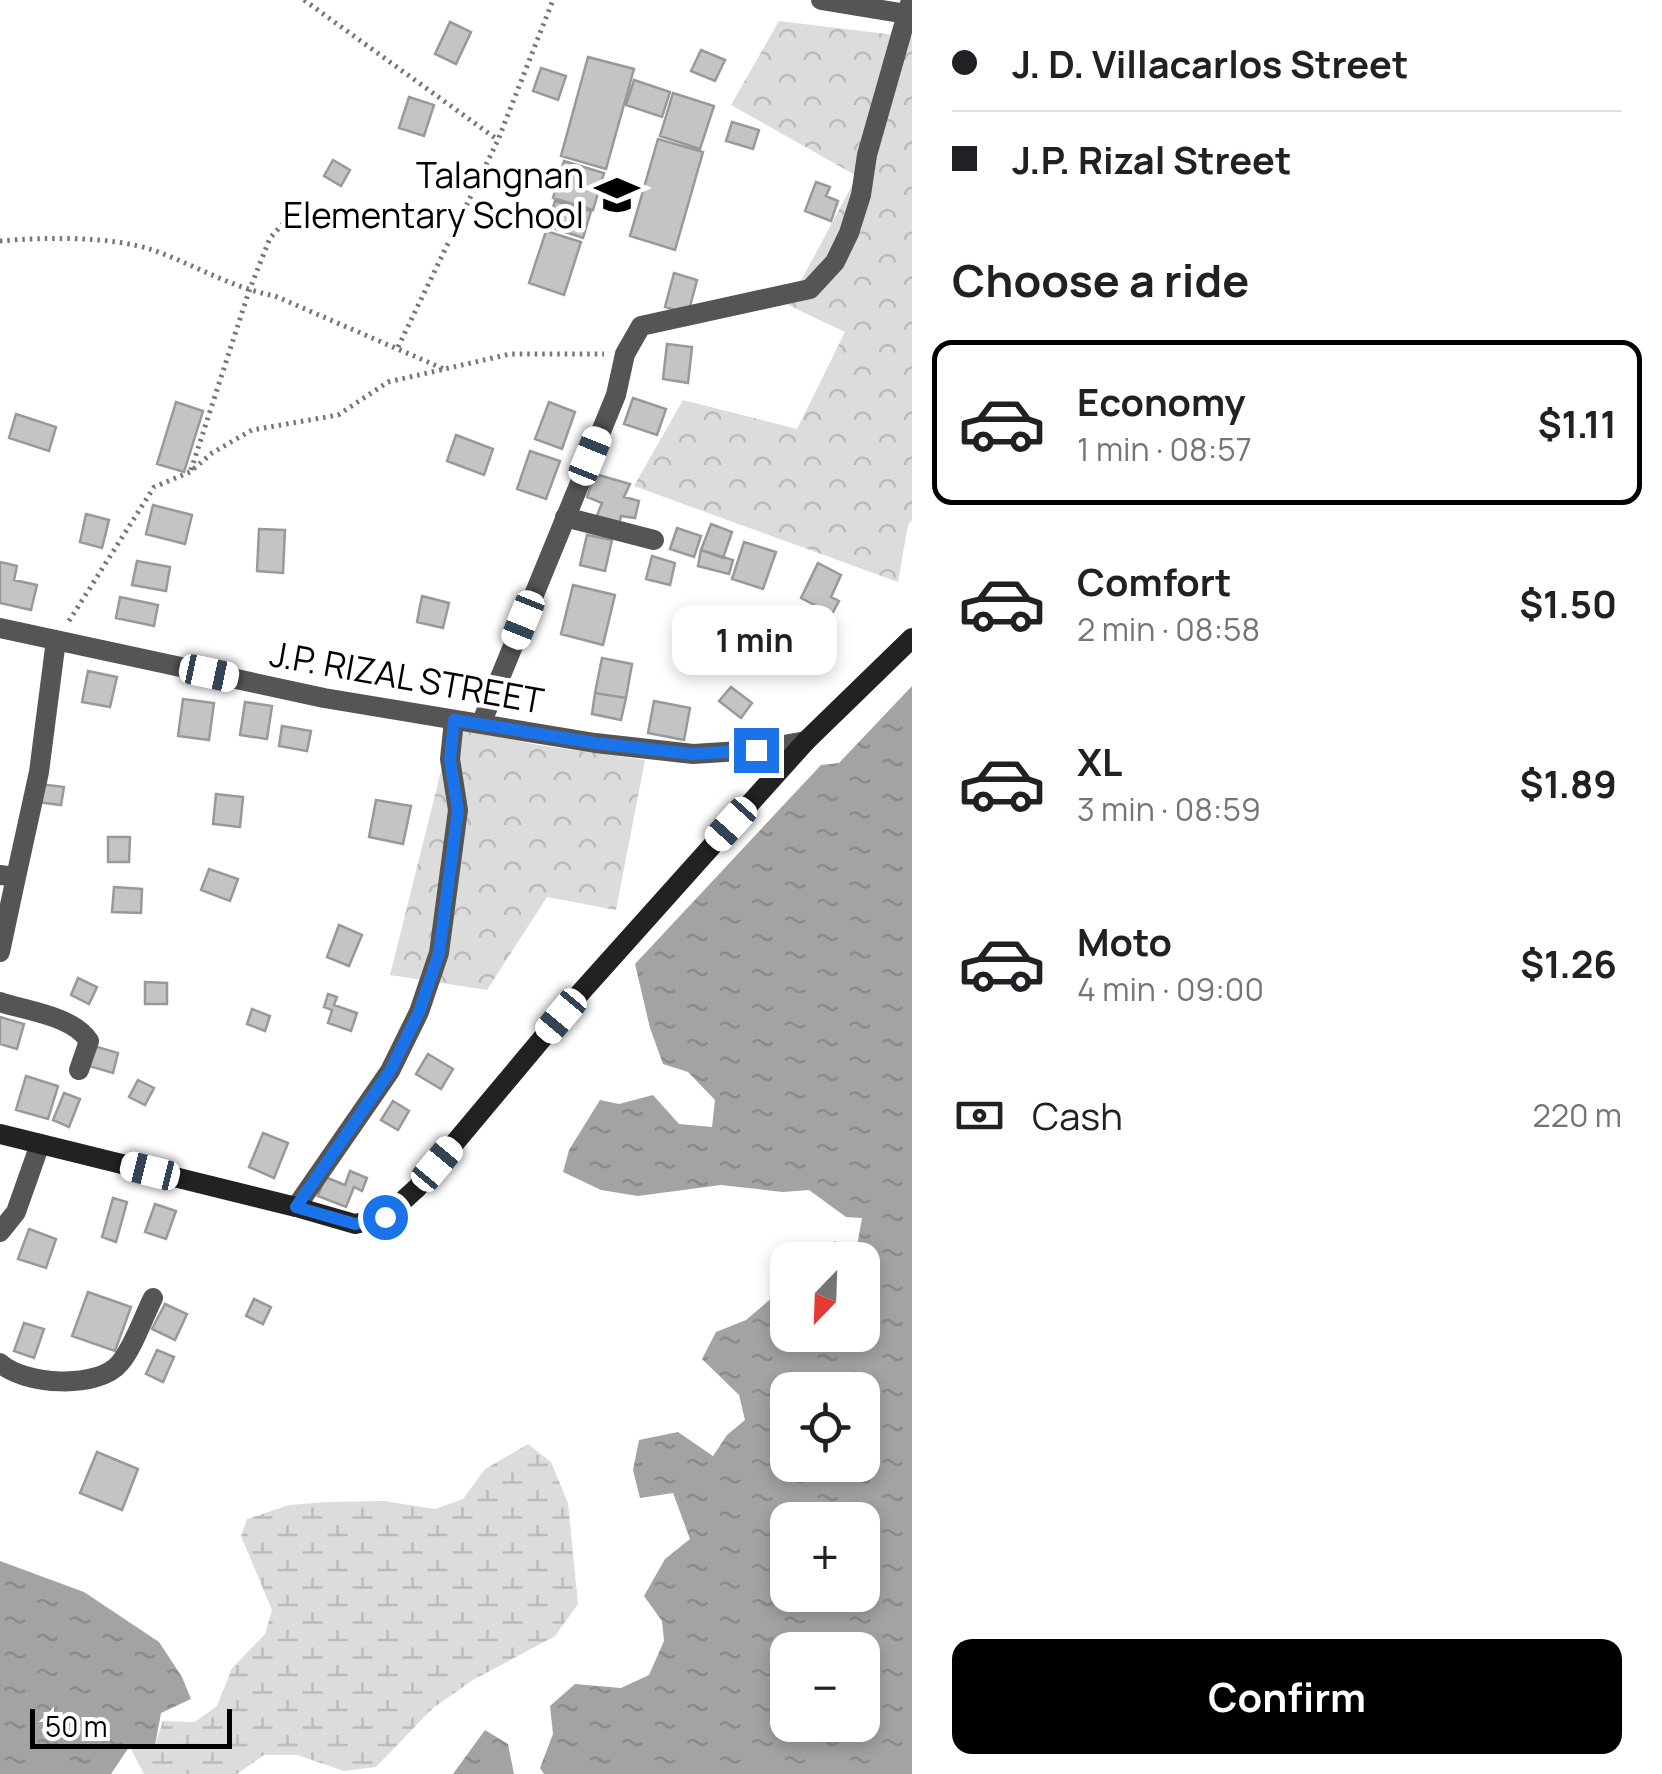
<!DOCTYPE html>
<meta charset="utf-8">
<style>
body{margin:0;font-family:Manrope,sans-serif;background:#f2f2f2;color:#202124;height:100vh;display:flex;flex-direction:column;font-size:38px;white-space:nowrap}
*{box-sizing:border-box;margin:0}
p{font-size:32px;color:#757577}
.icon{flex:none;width:55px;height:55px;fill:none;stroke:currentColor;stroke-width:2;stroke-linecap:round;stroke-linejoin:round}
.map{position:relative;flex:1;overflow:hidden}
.side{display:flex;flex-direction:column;background:#fff;width:750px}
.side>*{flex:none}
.banner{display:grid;align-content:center;height:220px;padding:0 40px;background:#fff}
.needle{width:65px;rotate:203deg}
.buttons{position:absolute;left:770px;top:1242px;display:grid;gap:20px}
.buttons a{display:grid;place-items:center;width:110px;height:110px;border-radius:20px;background:#fff;box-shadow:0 5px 15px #0003;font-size:50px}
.scale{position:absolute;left:30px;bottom:25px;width:202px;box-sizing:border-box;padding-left:10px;border:5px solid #000;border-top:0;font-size:28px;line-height:35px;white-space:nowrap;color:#000;-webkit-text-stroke:8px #fff;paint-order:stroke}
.end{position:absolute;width:45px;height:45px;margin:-22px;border:12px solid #1a73e8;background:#fff;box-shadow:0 0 0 5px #fff}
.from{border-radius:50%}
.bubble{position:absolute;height:70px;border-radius:20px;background:#fff;box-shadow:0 5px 15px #0003;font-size:32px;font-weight:700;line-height:70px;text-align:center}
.car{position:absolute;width:30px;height:60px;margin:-30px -15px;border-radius:12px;box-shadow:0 0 8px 2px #0007;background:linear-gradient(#fff 24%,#345 0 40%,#fff 0 76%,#345 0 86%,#fff 0)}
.banner b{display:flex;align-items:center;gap:35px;height:95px;font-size:38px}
.banner b+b{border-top:2px solid #e0e0e0}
.banner i{width:25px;height:25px;background:#202124}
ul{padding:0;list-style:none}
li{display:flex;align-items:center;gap:30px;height:165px;margin:0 20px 15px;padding:0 20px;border:5px solid transparent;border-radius:20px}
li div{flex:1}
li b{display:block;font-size:38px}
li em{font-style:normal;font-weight:700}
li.on{border-color:#000}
li>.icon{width:90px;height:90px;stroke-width:1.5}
h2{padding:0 40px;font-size:45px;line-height:120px}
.pay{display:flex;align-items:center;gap:25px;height:110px;padding:0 40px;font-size:38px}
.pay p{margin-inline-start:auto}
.action{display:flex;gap:20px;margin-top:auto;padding:20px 40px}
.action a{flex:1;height:115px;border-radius:20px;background:#000;color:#fff;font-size:40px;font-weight:700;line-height:115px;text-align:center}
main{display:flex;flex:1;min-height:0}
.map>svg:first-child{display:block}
.forest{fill:url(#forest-crowns)}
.wetland{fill:url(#wetland-marsh)}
.water{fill:url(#water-ripples);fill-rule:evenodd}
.building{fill:#c4c4c4;stroke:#999;stroke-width:2.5}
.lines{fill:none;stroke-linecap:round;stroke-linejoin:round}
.path{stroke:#777;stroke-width:5;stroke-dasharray:2.5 5;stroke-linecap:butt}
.street{stroke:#555;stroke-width:20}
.secondary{stroke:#222;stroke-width:20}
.route{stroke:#1a73e8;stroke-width:12}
.labels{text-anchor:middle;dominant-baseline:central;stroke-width:9;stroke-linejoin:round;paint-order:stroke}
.poi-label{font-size:35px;fill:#000;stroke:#fff;text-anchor:end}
.street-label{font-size:35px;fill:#000;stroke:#fff}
</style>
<main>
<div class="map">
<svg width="912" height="1774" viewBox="0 0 912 1774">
<defs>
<pattern id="forest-crowns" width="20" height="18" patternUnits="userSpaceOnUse" patternTransform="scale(2.5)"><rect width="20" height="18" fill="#dcdcdc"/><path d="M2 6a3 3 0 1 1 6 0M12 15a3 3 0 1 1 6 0" fill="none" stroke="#bbb"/></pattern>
<pattern id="wetland-marsh" width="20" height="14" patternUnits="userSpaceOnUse" patternTransform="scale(2.5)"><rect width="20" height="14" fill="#dcdcdc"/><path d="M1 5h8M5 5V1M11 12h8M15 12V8" fill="none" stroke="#bbb"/></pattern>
<pattern id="water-ripples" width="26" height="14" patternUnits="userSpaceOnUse" patternTransform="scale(2.5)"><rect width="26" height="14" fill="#a3a3a3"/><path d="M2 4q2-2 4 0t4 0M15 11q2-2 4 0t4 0" fill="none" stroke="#8b8b8b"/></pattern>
</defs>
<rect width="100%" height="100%" fill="#fff"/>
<path class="forest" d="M779 21 912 37V520L908 525 898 582 634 486 683 400 797 429 845 332 788 305 857 176 731 105Z
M452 727 538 745 645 760 616 910 547 897 487 990 390 975Z"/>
<path class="wetland" d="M528 1444 551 1462 568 1503 578 1604 555 1636 473 1680 433 1708 376 1767 344 1771 297 1755H264L237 1774H144L130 1747 155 1745 163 1721 195 1722 217 1706 232 1668 265 1634 272 1610 241 1536 247 1519 289 1505 327 1502 384 1501 435 1509 463 1499 485 1469Z"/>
<path class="water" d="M912 686V1774H544L540 1768 553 1734 550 1706 575 1684 621 1688 649 1675 664 1641 662 1621 644 1596 665 1559 690 1539 673 1493 640 1498 633 1470 639 1440 678 1432 713 1456 727 1435 745 1420 739 1395 702 1359 716 1332 746 1320 787 1285 788 1335H862V1260H818L835 1241 855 1257 862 1218 846 1217 809 1190 783 1192 721 1185 638 1196 601 1190 563 1172 569 1150 600 1100 619 1104 653 1095 679 1124 712 1127 715 1100 688 1072 663 1064 650 1028 635 964 821 765 839 763ZM788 1390H862V1465H788ZM788 1520H862V1595H788ZM788 1650H862V1725H788Z
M0 1561 84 1592 159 1642 182 1677 191 1699 161 1713 155 1745 129 1747 111 1774H0Z
M485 1730 508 1744 514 1774H453Z"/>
<path class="building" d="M450 22 471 32 456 64 435 54Z
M701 50 725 60 715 81 691 71Z
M588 57 634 69 606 169 561 156Z
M541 68 566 76 558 100 533 91Z
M634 80 670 92 662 117 626 105Z
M673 93 714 106 700 149 660 136Z
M409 97 434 105 424 136 399 128Z
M732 122 759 130 753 149 726 141Z
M658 139 703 152 675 250 630 236Z
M333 160 350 170 341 186 324 176Z
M564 161 604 173 593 210 553 198Z
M816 182 830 187 826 196 838 201 831 221 805 211Z
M555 201 591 211 583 238 547 226Z
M546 231 581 242 564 295 529 283Z
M674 273 697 280 688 314 665 307Z
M667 344 692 347 688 383 663 379Z
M633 398 666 409 657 435 624 424Z
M176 402 203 411 184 472 157 464Z
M549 402 575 412 562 449 535 439Z
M16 414 56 427 49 451 9 438Z
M456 435 493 449 484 475 447 461Z
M530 451 560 461 546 499 517 489Z
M595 474 630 484 624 497 639 501 635 518 621 516 619 525 596 518 602 503 587 497Z
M153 505 192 515 185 544 146 534Z
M86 514 109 520 102 548 80 542Z
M711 524 732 532 723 558 701 550Z
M677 528 701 536 694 557 670 549Z
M259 529 285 530 283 573 257 571Z
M587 535 612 540 605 571 580 565Z
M744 542 776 552 763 589 732 579Z
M701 550 733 560 729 574 698 566Z
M652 556 675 563 670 585 646 579Z
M137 561 170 567 166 591 132 585Z
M0 562 17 566 14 580 37 585 31 610 0 603Z
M818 563 841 575 831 597 839 601 832 614 801 598Z
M573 585 615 595 603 645 561 634Z
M422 596 449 603 443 628 417 622Z
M120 597 158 605 154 626 116 618Z
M689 618 710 624 705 642 684 636Z
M602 658 632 664 626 698 595 693Z
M88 671 117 677 110 707 82 702Z
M731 687 752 703 741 718 719 701Z
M595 693 626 698 621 720 592 714Z
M183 699 214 703 209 740 178 736Z
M654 701 690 708 684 740 648 733Z
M245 702 272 706 267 739 240 735Z
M282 726 311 731 307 751 279 746Z
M39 784 64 787 61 805 37 802Z
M216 794 243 797 240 827 213 824Z
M376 800 411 806 403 844 369 837Z
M108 837H130L129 862H108Z
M209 869 238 879 230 901 201 890Z
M114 887 142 889 141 913 112 912Z
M339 925 362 935 349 966 327 957Z
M78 978 97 987 89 1004 71 995Z
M145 982 167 983V1004H145Z
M328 994 337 997 334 1005 357 1013 351 1031 328 1023 332 1010 324 1007Z
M252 1009 270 1016 265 1031 247 1024Z
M0 1017 24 1024 17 1049 0 1044Z
M94 1046 118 1053 113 1073 89 1066Z
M428 1054 453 1069 441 1089 416 1074Z
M26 1076 58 1086 48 1119 16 1110Z
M138 1080 154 1088 145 1105 129 1097Z
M64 1093 80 1099 69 1127 53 1120Z
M393 1101 409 1111 398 1130 381 1120Z
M263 1133 288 1143 274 1178 249 1167Z
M350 1171 367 1178 362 1191 354 1187 346 1207 318 1196 325 1177 345 1185Z
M113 1198 127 1202 116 1242 102 1237Z
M155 1204 176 1211 166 1239 145 1232Z
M29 1229 56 1239 46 1268 18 1259Z
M88 1292 131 1307 115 1351 72 1336Z
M254 1299 271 1307 263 1324 246 1316Z
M165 1304 187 1314 175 1340 152 1329Z
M24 1323 44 1329 34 1358 14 1351Z
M157 1350 174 1357 163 1382 146 1374Z
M97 1452 138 1469 122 1510 80 1493Z"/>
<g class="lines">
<path class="path" d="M304 0 498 140
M0 241C44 237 111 236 153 250 195 265 232 288 275 296L444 369
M398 347 498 140 553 0
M191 470 249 291 270 238 290 216
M69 621 154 487 190 472 212 453 252 430 338 415 388 382 510 354H604"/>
<path class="street" d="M821 0 912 15
M565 517 654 540
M0 628 324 698 595 743 693 754 756 750 806 741
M481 724 616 395 625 354 641 326 810 289 835 262 849 233 861 195 867 155 911 0
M0 875 16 877 0 952
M16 877 39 772 56 640
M0 1002C27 1011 73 1016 89 1041L79 1070
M296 1207 390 1071 419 1012 439 953 458 810 450 759 454 720
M0 1232 16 1212 40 1144
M0 1363C24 1385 98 1390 120 1363 134 1346 143 1318 153 1298"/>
<path class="secondary" d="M0 1134 296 1207 355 1224 385 1217 417 1188 582 991 806 741 912 638"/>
</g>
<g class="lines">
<path class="route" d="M385 1217 355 1224 296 1207 390 1071 419 1012 439 953 458 810 450 760 454 720 595 743 693 754 756 750"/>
</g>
<defs>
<g id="school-bare" transform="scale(3.45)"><path d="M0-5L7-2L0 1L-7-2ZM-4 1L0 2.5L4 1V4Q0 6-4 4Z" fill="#000" stroke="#fff" stroke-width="2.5" paint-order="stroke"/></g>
</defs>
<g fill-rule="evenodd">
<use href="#school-bare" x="617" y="195"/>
</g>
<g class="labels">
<g class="poi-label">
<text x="584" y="175">Talangnan<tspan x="584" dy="40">Elementary School</tspan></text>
</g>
<g class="street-label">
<text transform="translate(407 677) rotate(10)">J.P. RIZAL STREET</text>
</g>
</g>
</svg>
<div class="buttons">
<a><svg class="needle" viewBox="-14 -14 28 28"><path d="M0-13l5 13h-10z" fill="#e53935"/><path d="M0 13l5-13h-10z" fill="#757577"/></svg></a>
<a><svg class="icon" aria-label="locate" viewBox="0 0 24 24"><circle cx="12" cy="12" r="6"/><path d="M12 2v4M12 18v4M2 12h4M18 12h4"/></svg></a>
<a>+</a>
<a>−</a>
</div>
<div class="scale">50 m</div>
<i class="end from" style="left:385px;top:1217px"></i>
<i class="end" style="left:756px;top:750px"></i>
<div class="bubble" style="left:672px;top:605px;width:165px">1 min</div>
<i class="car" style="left:590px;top:456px;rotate:22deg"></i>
<i class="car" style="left:523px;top:620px;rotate:202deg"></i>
<i class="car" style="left:209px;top:673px;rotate:102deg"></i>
<i class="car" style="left:731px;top:824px;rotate:222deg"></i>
<i class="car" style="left:561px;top:1016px;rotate:220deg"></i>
<i class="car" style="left:437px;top:1164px;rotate:40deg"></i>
<i class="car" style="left:150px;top:1171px;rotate:284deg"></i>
</div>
<section class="side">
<div class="banner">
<b><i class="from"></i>J. D. Villacarlos Street</b>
<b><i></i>J.P. Rizal Street</b>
</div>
<h2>Choose a ride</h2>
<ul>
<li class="on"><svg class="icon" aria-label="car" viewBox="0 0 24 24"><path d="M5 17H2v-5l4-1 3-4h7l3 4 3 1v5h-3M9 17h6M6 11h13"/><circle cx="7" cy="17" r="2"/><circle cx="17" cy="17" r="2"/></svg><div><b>Economy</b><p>1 min · 08:57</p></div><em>$1.11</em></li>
<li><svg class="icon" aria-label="car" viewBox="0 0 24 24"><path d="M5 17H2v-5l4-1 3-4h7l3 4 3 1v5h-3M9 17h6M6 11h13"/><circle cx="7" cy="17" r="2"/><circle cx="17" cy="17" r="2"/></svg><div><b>Comfort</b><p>2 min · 08:58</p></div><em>$1.50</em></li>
<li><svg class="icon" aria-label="car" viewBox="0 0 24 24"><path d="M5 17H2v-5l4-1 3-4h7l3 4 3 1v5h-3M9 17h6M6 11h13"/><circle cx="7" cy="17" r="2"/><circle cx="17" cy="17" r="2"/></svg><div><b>XL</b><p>3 min · 08:59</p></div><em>$1.89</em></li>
<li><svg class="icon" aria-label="car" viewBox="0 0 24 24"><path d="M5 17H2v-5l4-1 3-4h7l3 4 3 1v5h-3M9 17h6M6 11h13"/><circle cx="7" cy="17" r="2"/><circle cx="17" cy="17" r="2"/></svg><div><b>Moto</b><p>4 min · 09:00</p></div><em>$1.26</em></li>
</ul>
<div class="pay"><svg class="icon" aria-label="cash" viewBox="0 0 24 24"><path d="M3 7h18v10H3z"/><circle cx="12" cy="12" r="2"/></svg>Cash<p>220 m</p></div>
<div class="action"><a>Confirm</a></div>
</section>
</main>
